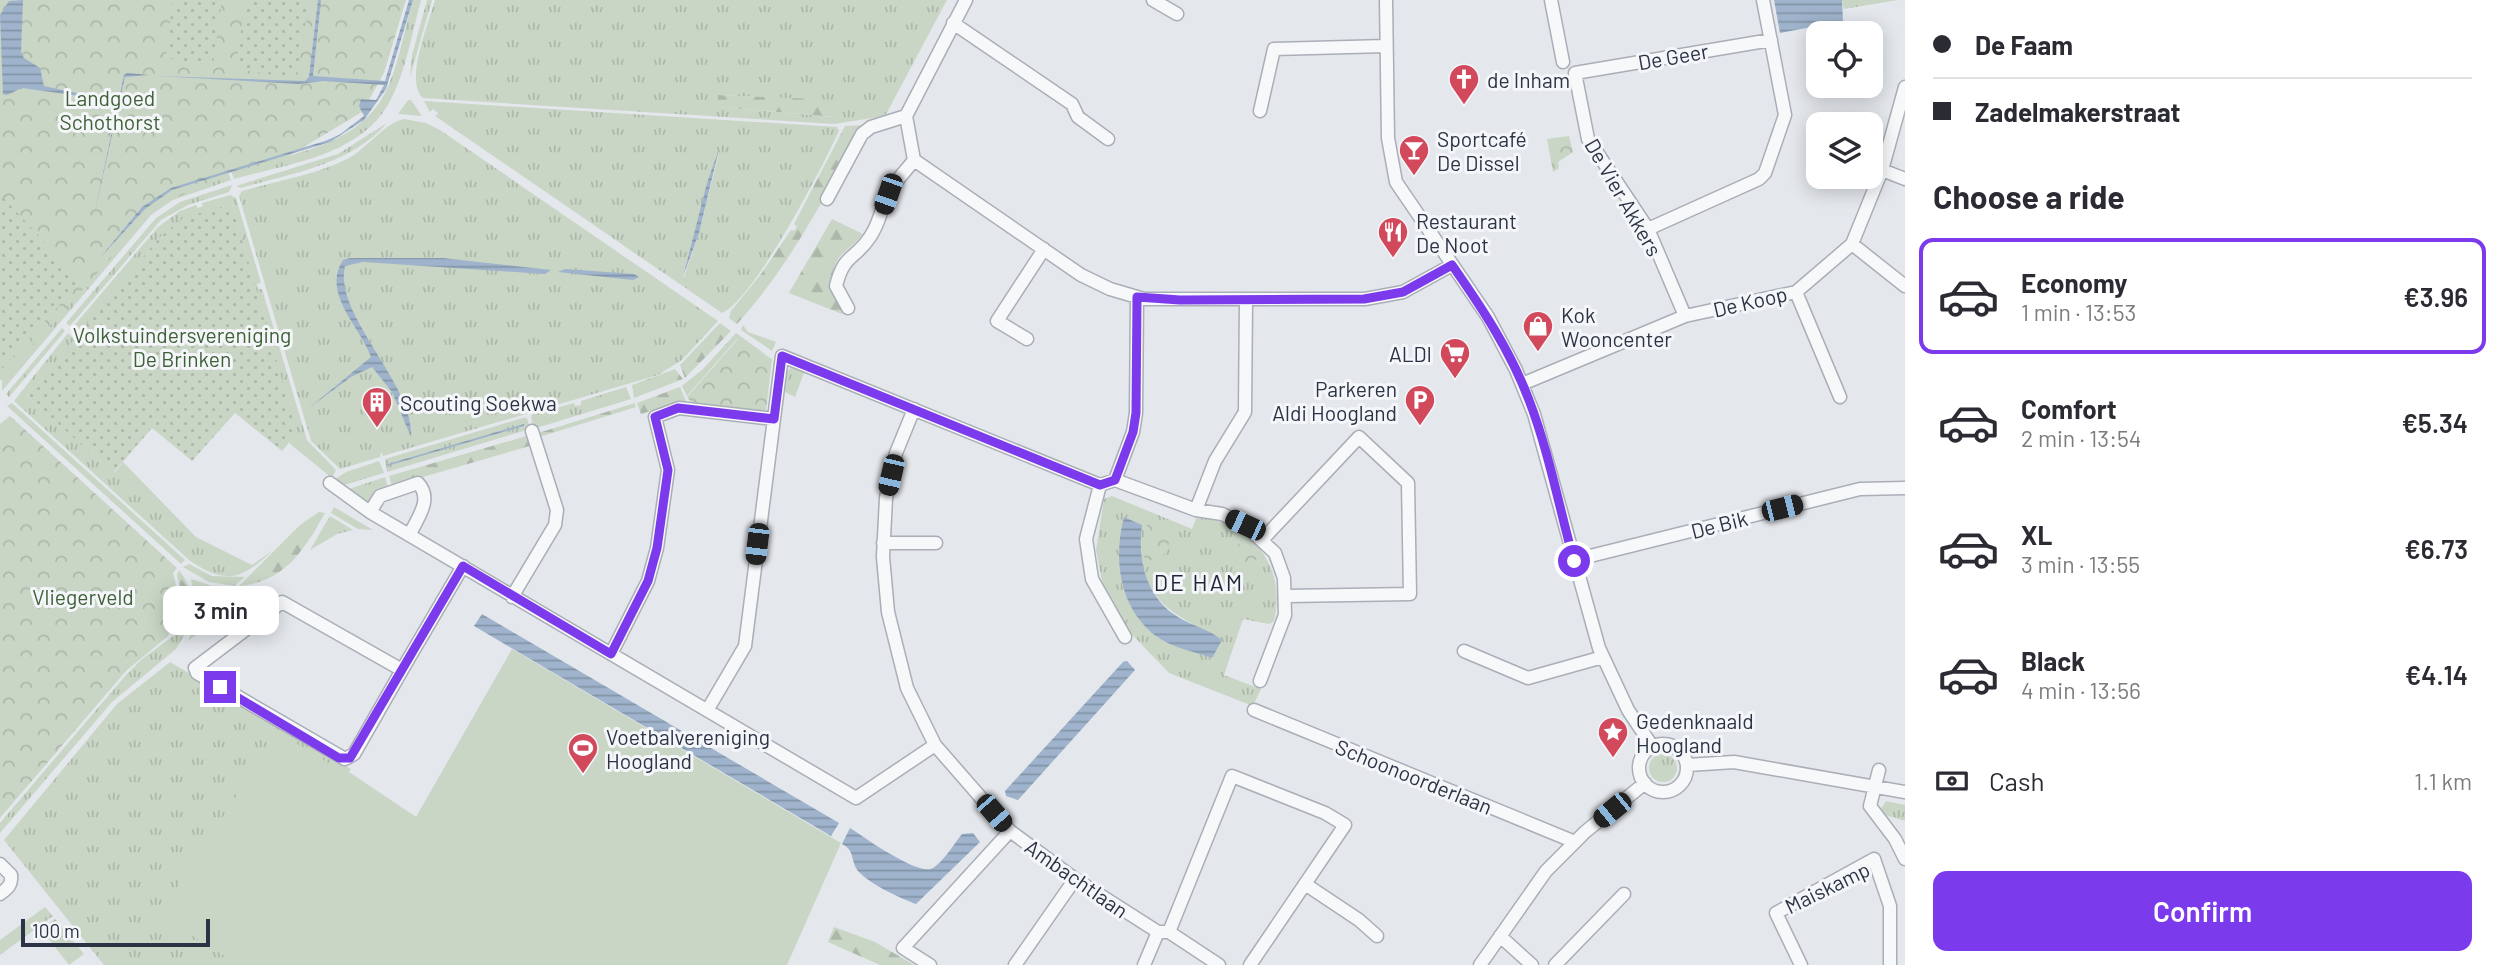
<!DOCTYPE html>
<meta charset="utf-8">
<style>
body{margin:0;font-family:Barlow,sans-serif;background:#f7f7f7;color:#2b2b33;height:100vh;display:flex;flex-direction:column;font-size:26px;white-space:nowrap}
*{box-sizing:border-box;margin:0}
p{font-size:23px;color:#7c7c81}
.icon{flex:none;width:38px;height:38px;fill:none;stroke:currentColor;stroke-width:2;stroke-linecap:round;stroke-linejoin:round}
.map{position:relative;flex:1;overflow:hidden}
.drawer{display:flex;flex-direction:column;background:#fff;width:595px}
.drawer>*{flex:none}
.hud{display:grid;align-content:center;height:154px;padding:0 28px;background:#fff}
.buttons{position:absolute;left:1806px;top:21px;display:grid;gap:14px}
.buttons a{display:grid;place-items:center;width:77px;height:77px;border-radius:14px;background:#fff;box-shadow:0 4px 18px #0003;font-size:35px}
.scale{position:absolute;left:21px;bottom:18px;width:189px;box-sizing:border-box;padding-left:7px;border:4px solid #2b3445;border-top:0;font-size:19px;line-height:24px;white-space:nowrap;color:#2b3445;-webkit-text-stroke:5px #f4f6f9;paint-order:stroke}
.end{position:absolute;width:32px;height:32px;margin:-16px;border:9px solid #7c3aed;background:#fff;box-shadow:0 0 0 4px #fff}
.from{border-radius:50%}
.bubble{position:absolute;height:49px;border-radius:14px;background:#fff;box-shadow:0 4px 18px #0003;font-size:23px;font-weight:600;line-height:49px;text-align:center}
.car{position:absolute;width:21px;height:42px;margin:-21px -10px;border-radius:9px;box-shadow:0 0 5px 2px #0007;background:linear-gradient(#222 24%,#8ab4d8 0 40%,#222 0 76%,#8ab4d8 0 86%,#222 0)}
.hud b{display:flex;align-items:center;gap:24px;height:66px;font-size:26px}
.hud b+b{border-top:2px solid #e1e1e2}
.hud i{width:18px;height:18px;background:#2b2b33}
ul{padding:0;list-style:none}
li{display:flex;align-items:center;gap:21px;height:116px;margin:0 14px 10px;padding:0 14px;border:4px solid transparent;border-radius:14px}
li div{flex:1}
li b{display:block;font-size:26px}
li em{font-style:normal;font-weight:600}
li.active{border-color:#7c3aed}
li>.icon{width:63px;height:63px;stroke-width:1.5}
h2{padding:0 28px;font-size:32px;line-height:84px}
.pay{display:flex;align-items:center;gap:18px;height:77px;padding:0 28px;font-size:26px}
.pay p{margin-inline-start:auto}
.action{display:flex;gap:14px;margin-top:auto;padding:14px 28px}
.action a{flex:1;height:80px;border-radius:14px;background:#7c3aed;color:#fff;font-size:28px;font-weight:600;line-height:80px;text-align:center}
main{display:flex;flex:1;min-height:0}
.map>svg:first-child{display:block}
.grass{fill:url(#grass-tufts);fill-rule:evenodd}
.forest{fill:url(#forest-firs)}
.park{fill:url(#park-crowns)}
.garden{fill:url(#garden-dots)}
.pitch{fill:#c9d6c5}
.water{fill:url(#water-rules)}
.lines{fill:none;stroke-linecap:round;stroke-linejoin:round}
.minor-casing{stroke:#a9aeb7;stroke-width:15}
.minor{stroke:#f7f8fa;stroke-width:12}
.route{stroke:#7c3aed;stroke-width:9}
.labels{text-anchor:middle;dominant-baseline:central;stroke-width:6;stroke-linejoin:round;paint-order:stroke}
.street-label{font-size:21px;fill:#2b3445;stroke:#f4f6f9}
.poi-label{font-size:21px;fill:#2b3445;stroke:#f4f6f9;text-anchor:start}
.park-label{font-size:21px;fill:#3f6138;stroke:#f4f6f9}
.neighbourhood-label{font-size:23px;letter-spacing:2px;fill:#1d2536;stroke:#f4f6f9}
</style>
<main>
<div class="map">
<svg width="1905" height="965" viewBox="0 0 1905 965">
<defs>
<pattern id="grass-tufts" width="24" height="20" patternUnits="userSpaceOnUse" patternTransform="scale(1.75)"><rect width="24" height="20" fill="#c9d6c5"/><path d="M3 7l-1-3M5 7V3M7 7l1-3M15 17l-1-3M17 17v-4M19 17l1-3" fill="none" stroke="#adb8ab"/></pattern>
<pattern id="forest-firs" width="22" height="20" patternUnits="userSpaceOnUse" patternTransform="scale(1.75)"><rect width="22" height="20" fill="#c9d6c5"/><path d="M5 1l3.5 6h-7zM16 11l3.5 6h-7z" fill="#adb8ab"/></pattern>
<pattern id="park-crowns" width="20" height="18" patternUnits="userSpaceOnUse" patternTransform="scale(1.75)"><rect width="20" height="18" fill="#c9d6c5"/><path d="M2 6a3 3 0 1 1 6 0M12 15a3 3 0 1 1 6 0" fill="none" stroke="#adb8ab"/></pattern>
<pattern id="garden-dots" width="8" height="8" patternUnits="userSpaceOnUse" patternTransform="scale(1.75)"><rect width="8" height="8" fill="#c9d6c5"/><path d="M2 2h.1M6 6h.1" fill="none" stroke="#adb8ab" stroke-width="1.8" stroke-linecap="round"/></pattern>
<pattern id="water-rules" width="6" height="5" patternUnits="userSpaceOnUse" patternTransform="scale(1.75)"><rect width="6" height="5" fill="#9fb4cc"/><path d="M0 2.5h6" fill="none" stroke="#8293a7"/></pattern>
</defs>
<rect width="100%" height="100%" fill="#e4e7ec"/>
<path class="grass" d="M413 0H421C412 33 406 72 389 103 360 156 287 164 234 179L231 171C285 155 357 148 385 93 399 65 404 30 413 0Z
M427 0H432L410 77 412 55Z
M435 0H947L885 116 834 124 423 98C404 82 429 22 435 0ZM719 95 835 101V117L717 107Z
M1842 0H1898L1844 9Z
M408 100H411L422 116 398 114Z
M424 101 837 127 839 131C823 166 754 300 722 313L435 116 438 113 433 109 430 112ZM720 149 699 233 684 277 683 276Z
M404 119 426 123 440 130 718 321 682 360 658 375 383 456 381 452 380 457 340 469 311 441 239 196 242 191C276 181 315 175 347 159 367 149 384 123 404 119Z
M387 123C350 165 292 173 241 188L236 186 338 154Z
M0 163 145 209 228 172 231 180 173 200 151 215 2 391Z
M232 185 229 192 188 205 161 220 70 326 66 323 156 218 180 202Z
M230 195 236 198 261 283 257 284 259 289H262L307 440 336 470 332 478 289 443 296 433 232 204 183 219 159 238 80 334 72 328 158 227 180 211 196 205 198 208 203 206 202 203Z
M743 325 748 332 776 342 772 351 741 330Z
M62 328 65 331 9 397 6 394Z
M68 333 75 340 27 396 114 473 123 462 196 537 252 565 272 551C242 580 225 585 189 560L14 401Z
M792 367 805 370 795 397 783 391 784 373Z
M626 387 631 399 533 429 531 415 574 403 575 406 581 405V401Z
M12 403 185 560 181 564 7 406Z
M523 418H527L530 429 387 472 385 459Z
M379 461 384 473 341 486 334 480 346 472Z
M385 477 388 487 377 491 368 505 346 490Z
M1112 496 1192 529 1196 518C1252 520 1287 568 1274 621L1269 624 1243 619 1224 675 1261 689 1253 706 1169 673 1123 625 1103 586 1096 550 1104 499ZM1141 525C1134 591 1163 611 1217 636L1158 638 1140 619 1122 584Z
M334 507 373 530 358 529 331 513Z
M330 516 353 530 337 534 310 550Z
M189 564 212 576 245 577 234 586 209 582 183 567Z
M257 589 188 641 198 617 231 592Z
M191 623 176 649 112 702 0 833V823L126 675 142 659Z
M170 662 351 769 349 772 416 817 489 965H104L4 840 117 704Z
M1649 768a14 14 0 1 1 28 0a14 14 0 1 1-28 0Z
M1886 801 1905 805V821L1885 815 1881 809Z
M45 907 53 916 0 955V940Z
M55 919 84 954 69 965 41 929Z"/>
<path class="forest" d="M718 95 837 100 836 117 717 107Z
M867 125C826 192 791 265 737 324L729 318 731 311 761 274 791 230 794 231 797 227 794 224 845 126Z
M832 219 863 234C844 257 837 248 831 283L846 306 842 314 789 293Z
M720 323 731 331 685 378 680 365Z
M736 333 769 357 737 339 687 396 682 386 703 369Z
M675 369 683 379 634 398 632 385Z
M680 387 686 401 641 414 637 403Z
M635 403 636 407 536 438 535 434Z
M530 435 533 445 392 486 389 476Z
M319 512 325 513C304 550 285 582 239 586L300 525Z
M179 570C190 584 194 600 192 618L175 630 184 603 177 575Z
M191 579 227 591 198 613Z
M834 927 875 942 914 965H880L828 942Z"/>
<path class="park" d="M0 0H406L384 73 362 112 284 159 226 174 157 207 0 381Z
M1569 136 1573 152 1558 162 1559 168 1553 172 1547 139Z
M738 339 772 359 766 410 759 412 691 402 687 397Z
M10 416 177 568 173 573 181 604 168 636 126 671 0 818V424Z
M1147 524 1172 533 1166 553 1145 563 1143 548Z
M1244 538 1262 555 1241 571 1226 559Z"/>
<path class="garden" d="M173 0H222L213 65 165 58Z
M245 0H309L297 78 236 69Z
M0 194 81 281 1 370H0Z
M232 204 297 433 282 451 235 413 192 461 152 428 113 473 27 396 159 238 183 218Z"/>
<path class="pitch" d="M512 649 841 843 787 965H239L159 915 278 732 416 817Z"/>
<path class="water" d="M23 0 21 52 24 58 40 68 44 86 108 100 22 88 7 95 3 94 0 15 9 1Z
M318 0H321L313 76 385 81 409 0H413L386 89 364 120 330 142 172 190 145 209 99 259 142 207 171 188 325 141 339 135 364 116 359 106 361 99 376 100 384 85 323 81 299 84 156 76 305 81 309 77Z
M1774 0H1842L1843 21 1780 33Z
M127 73 149 75 125 77 92 225 124 75Z
M719 149 699 233 683 277 707 183Z
M350 258H443L551 270 545 274 363 262 345 266C333 315 415 385 411 437L392 392 372 367 351 377 309 408 371 357C361 328 321 293 343 260Z
M565 269 634 274 639 277 633 280 558 272Z
M524 424V426L387 466 388 464Z
M1124 517 1142 525C1137 559 1146 598 1178 617 1192 626 1209 629 1222 640L1212 658C1195 652 1170 647 1156 636 1119 608 1113 559 1124 517Z
M482 614 839 823 831 836 474 626Z
M1127 661 1135 670 1018 800 1006 796 1005 791 1123 662Z
M850 828C864 837 919 877 933 868 944 861 954 844 962 834L973 833 980 842 916 904C902 899 864 882 856 868 851 858 854 850 842 844Z"/>
<g class="lines">
<g class="minor-casing">
<path id="minor" d="M1153 0 1177 14
M1386 0 1388 138 1396 182 1488 317 1516 370 1534 414 1599 648 1628 710 1652 746
M1551 0 1563 62
M953 23 1072 104 1078 117 1108 139
M1260 111 1274 49 1386 46
M914 160 1081 275 1110 289 1144 299H1365L1403 292 1452 265
M1882 170 1905 179
M827 199 862 134 871 127 906 116
M1648 229 1759 179 1765 173 1785 115 1763 0
M1852 244 1905 286
M1796 292 1840 397
M848 308 836 286C844 253 855 260 870 237 879 224 881 210 887 196 893 183 906 171 914 160L906 116 966 0
M1685 316 1648 229 1588 139 1575 73 1771 40
M1027 339 997 321 1044 249
M1522 384 1685 316 1796 292 1852 244 1882 170 1905 87
M914 409 896 453 886 498 883 557 888 612 907 688 935 745 1010 831 1075 879 1158 932H1169L1219 965
M1115 480 1196 510 1222 514 1245 525 1275 553 1284 578 1285 615 1260 681
M1115 480 1133 432 1136 413 1137 297
M330 483 370 512 856 798 935 745
M1100 485 1086 539 1092 579 1125 637
M1196 510 1215 461 1245 412 1246 300
M370 512 380 496 418 483C433 499 418 517 410 534
M1263 539 1359 437 1408 483 1410 594 1287 596
M883 543H936
M1574 560 1860 489 1905 488
M512 597 555 525 557 510 532 431
M1464 651 1528 678 1603 657
M611 654 648 581 657 548 668 470 655 417 679 408 774 419
M402 670 354 754 345 759 197 673 195 668 282 602 402 670 463 566
M708 709 745 646 782 356 1100 485 1115 480
M1254 710 1575 842
M1639 768a24 24 0 1 1 48 0a24 24 0 1 1-48 0Z
M1688 765 1734 762 1905 792
M1879 770 1870 806 1895 839 1905 859
M0 864 11 875C12 885 8 888 0 894
M1305 884 1359 920 1377 936
M1169 932 1232 776 1325 813 1345 825 1250 965
M1500 936 1532 965
M930 965 903 948 1010 831
M1015 965 1075 879
M1144 965 1158 932
M1480 965 1546 871 1585 832 1645 783
M1555 965 1624 894
M1801 965 1776 913 1874 859 1890 906V965"/>
</g>
<use href="#minor" class="minor"/>
</g>
<g class="lines">
<path class="route" d="M220 687 339 758H350L463 566 611 654 648 581 657 548 668 470 655 417 678 408 774 419 782 356 1100 485 1115 480 1133 432 1136 413 1137 297 1180 300 1364 299 1403 292 1452 265C1482 308 1510 350 1529 400 1549 452 1559 507 1574 561"/>
</g>
<defs>
<g id="church-pin" transform="scale(1.575)"><path d="M0 17L-7.5 6A9.5 9.5 0 1 1 7.5 6Z" fill="#d1495b" stroke="#f4f6f9"/><path d="M-1.2-6h2.4v3.5h3.3v2.4h-3.3V6h-2.4V-.1h-3.3v-2.4h3.3Z" fill="#fff"/></g>
<g id="bar-pin" transform="scale(1.575)"><path d="M0 17L-7.5 6A9.5 9.5 0 1 1 7.5 6Z" fill="#d1495b" stroke="#f4f6f9"/><path d="M-6-5H6L.8 .8V4.5H3.5V6h-7V4.5H-.8V.8Z" fill="#fff"/></g>
<g id="restaurant-pin" transform="scale(1.575)"><path d="M0 17L-7.5 6A9.5 9.5 0 1 1 7.5 6Z" fill="#d1495b" stroke="#f4f6f9"/><path d="M-5-6h1v4h1v-4h1v4h1v-4h1v5L-1.5 .5V6h-2V.5L-5-1ZM5-6V6H3V1.5H1.5Q1.5-4 5-6Z" fill="#fff"/></g>
<g id="shop-pin" transform="scale(1.575)"><path d="M0 17L-7.5 6A9.5 9.5 0 1 1 7.5 6Z" fill="#d1495b" stroke="#f4f6f9"/><path d="M-5-2.5h2.3a2.7 3.5 0 0 1 5.4 0H5L5.5 6h-11ZM-1.5-2.5h3a1.5 2.3 0 0 0-3 0Z" fill="#fff"/></g>
<g id="supermarket-pin" transform="scale(1.575)"><path d="M0 17L-7.5 6A9.5 9.5 0 1 1 7.5 6Z" fill="#d1495b" stroke="#f4f6f9"/><path d="M-6-5.5h2.5l.6 2H6L4.5 2H-2.5L-4.4-4H-6ZM-1.5 3.2a1.3 1.3 0 1 0 .1 0ZM3 3.2a1.3 1.3 0 1 0 .1 0Z" fill="#fff"/></g>
<g id="parking-pin" transform="scale(1.575)"><path d="M0 17L-7.5 6A9.5 9.5 0 1 1 7.5 6Z" fill="#d1495b" stroke="#f4f6f9"/><path d="M-3.5-5.5H1a3.5 3.5 0 0 1 0 7H-1V5.5H-3.5ZM-1-3.4V-.6H.8a1.4 1.4 0 0 0 0-2.8Z" fill="#fff"/></g>
<g id="building-pin" transform="scale(1.575)"><path d="M0 17L-7.5 6A9.5 9.5 0 1 1 7.5 6Z" fill="#d1495b" stroke="#f4f6f9"/><path d="M-4-6H4V6H1V3H-1V6H-4ZM-2.5-4.3h1.7v1.8h-1.7ZM.8-4.3h1.7v1.8H.8ZM-2.5-1h1.7V.8h-1.7ZM.8-1h1.7V.8H.8Z" fill="#fff"/></g>
<g id="sight-pin" transform="scale(1.575)"><path d="M0 17L-7.5 6A9.5 9.5 0 1 1 7.5 6Z" fill="#d1495b" stroke="#f4f6f9"/><path d="M0-6L1.8-2.2L6-1.7L2.9 1.2L3.7 5.4L0 3.3L-3.7 5.4L-2.9 1.2L-6-1.7L-1.8-2.2Z" fill="#fff"/></g>
<g id="stadium-pin" transform="scale(1.575)"><path d="M0 17L-7.5 6A9.5 9.5 0 1 1 7.5 6Z" fill="#d1495b" stroke="#f4f6f9"/><path d="M0-5a6.5 5 0 1 0 0 10a6.5 5 0 1 0 0-10ZM-3.5-1.8h7v3.6h-7Z" fill="#fff"/></g>
</defs>
<g fill-rule="evenodd">
<use href="#church-pin" x="1464" y="79"/>
<use href="#bar-pin" x="1414" y="150"/>
<use href="#restaurant-pin" x="1393" y="232"/>
<use href="#shop-pin" x="1538" y="326"/>
<use href="#supermarket-pin" x="1455" y="353"/>
<use href="#parking-pin" x="1420" y="400"/>
<use href="#building-pin" x="377" y="402"/>
<use href="#sight-pin" x="1613" y="732"/>
<use href="#stadium-pin" x="583" y="748"/>
</g>
<g class="labels">
<g class="street-label">
<text transform="translate(1673 56) rotate(-10)">De Geer</text>
<text transform="translate(1624 197) rotate(60)">De Vier Akkers</text>
<text transform="translate(1750 301) rotate(-13)">De Koop</text>
<text transform="translate(1719 524) rotate(-14)">De Bik</text>
<text transform="translate(1414 776) rotate(22)">Schoonoorderlaan</text>
<text transform="translate(1077 878) rotate(35)">Ambachtlaan</text>
<text transform="translate(1827 887) rotate(-26)">Maiskamp</text>
</g>
<g class="poi-label">
<text x="1487" y="79">de Inham</text>
<text x="1437" y="138">Sportcafé<tspan x="1437" dy="24">De Dissel</tspan></text>
<text x="1416" y="220">Restaurant<tspan x="1416" dy="24">De Noot</tspan></text>
<text x="1561" y="314">Kok<tspan x="1561" dy="24">Wooncenter</tspan></text>
<text x="1432" y="353" text-anchor="end">ALDI</text>
<text x="1397" y="388" text-anchor="end">Parkeren<tspan x="1397" dy="24">Aldi Hoogland</tspan></text>
<text x="400" y="402">Scouting Soekwa</text>
<text x="1636" y="720">Gedenknaald<tspan x="1636" dy="24">Hoogland</tspan></text>
<text x="606" y="736">Voetbalvereniging<tspan x="606" dy="24">Hoogland</tspan></text>
</g>
<g class="park-label">
<text x="110" y="97">Landgoed<tspan x="110" dy="24">Schothorst</tspan></text>
<text x="182" y="334">Volkstuindersvereniging<tspan x="182" dy="24">De Brinken</tspan></text>
<text x="83" y="596">Vliegerveld</text>
</g>
<g class="neighbourhood-label">
<text x="1199" y="582">DE HAM</text>
</g>
</g>
</svg>
<div class="buttons">
<a><svg class="icon" aria-label="locate" viewBox="0 0 24 24"><circle cx="12" cy="12" r="6"/><path d="M12 2v4M12 18v4M2 12h4M18 12h4"/></svg></a>
<a><svg class="icon" aria-label="layers" viewBox="0 0 24 24"><path d="M12 4l9 5-9 5-9-5zM3 14l9 5 9-5"/></svg></a>
</div>
<div class="scale">100 m</div>
<i class="end from" style="left:1574px;top:561px"></i>
<i class="end" style="left:220px;top:687px"></i>
<div class="bubble" style="left:163px;top:586px;width:116px">3 min</div>
<i class="car" style="left:888px;top:194px;rotate:199deg"></i>
<i class="car" style="left:891px;top:475px;rotate:193deg"></i>
<i class="car" style="left:1782px;top:508px;rotate:76deg"></i>
<i class="car" style="left:1245px;top:525px;rotate:295deg"></i>
<i class="car" style="left:757px;top:544px;rotate:187deg"></i>
<i class="car" style="left:1612px;top:810px;rotate:231deg"></i>
<i class="car" style="left:994px;top:813px;rotate:139deg"></i>
</div>
<section class="drawer">
<div class="hud">
<b><i class="from"></i>De Faam</b>
<b><i></i>Zadelmakerstraat</b>
</div>
<h2>Choose a ride</h2>
<ul>
<li class="active"><svg class="icon" aria-label="car" viewBox="0 0 24 24"><path d="M5 17H2v-5l4-1 3-4h7l3 4 3 1v5h-3M9 17h6M6 11h13"/><circle cx="7" cy="17" r="2"/><circle cx="17" cy="17" r="2"/></svg><div><b>Economy</b><p>1 min · 13:53</p></div><em>€3.96</em></li>
<li><svg class="icon" aria-label="car" viewBox="0 0 24 24"><path d="M5 17H2v-5l4-1 3-4h7l3 4 3 1v5h-3M9 17h6M6 11h13"/><circle cx="7" cy="17" r="2"/><circle cx="17" cy="17" r="2"/></svg><div><b>Comfort</b><p>2 min · 13:54</p></div><em>€5.34</em></li>
<li><svg class="icon" aria-label="car" viewBox="0 0 24 24"><path d="M5 17H2v-5l4-1 3-4h7l3 4 3 1v5h-3M9 17h6M6 11h13"/><circle cx="7" cy="17" r="2"/><circle cx="17" cy="17" r="2"/></svg><div><b>XL</b><p>3 min · 13:55</p></div><em>€6.73</em></li>
<li><svg class="icon" aria-label="car" viewBox="0 0 24 24"><path d="M5 17H2v-5l4-1 3-4h7l3 4 3 1v5h-3M9 17h6M6 11h13"/><circle cx="7" cy="17" r="2"/><circle cx="17" cy="17" r="2"/></svg><div><b>Black</b><p>4 min · 13:56</p></div><em>€4.14</em></li>
</ul>
<div class="pay"><svg class="icon" aria-label="cash" viewBox="0 0 24 24"><path d="M3 7h18v10H3z"/><circle cx="12" cy="12" r="2"/></svg>Cash<p>1.1 km</p></div>
<div class="action"><a>Confirm</a></div>
</section>
</main>
